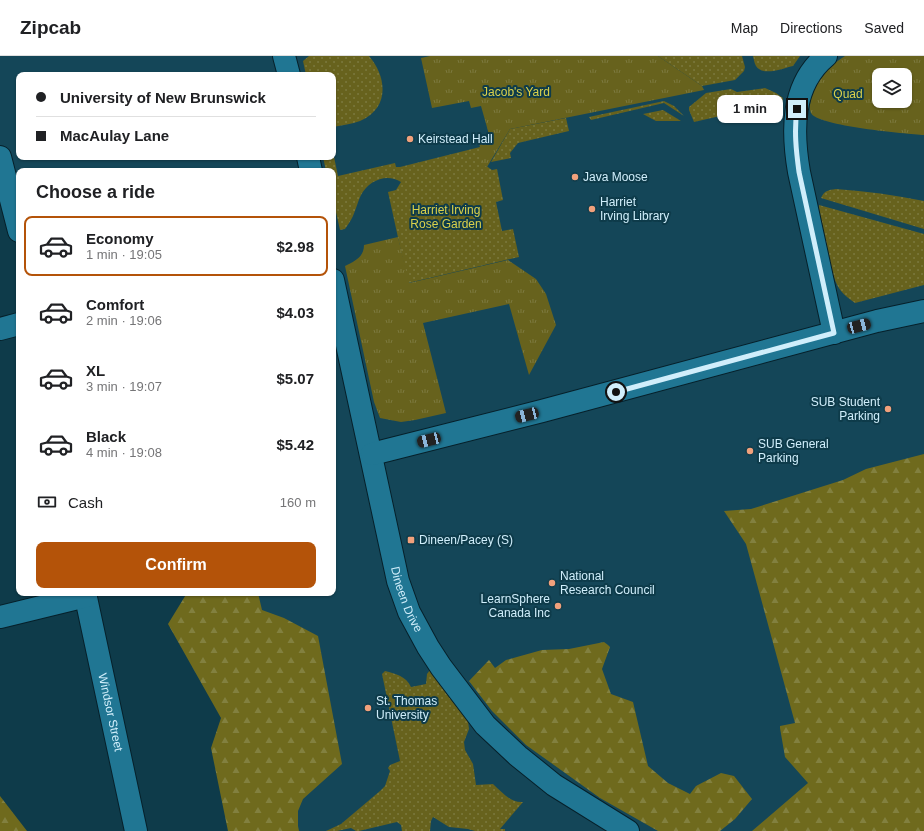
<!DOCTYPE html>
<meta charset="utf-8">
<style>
body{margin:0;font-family:Arial,sans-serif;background:#f6f6f6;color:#202124;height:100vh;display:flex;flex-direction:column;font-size:15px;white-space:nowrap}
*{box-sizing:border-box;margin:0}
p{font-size:13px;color:#757577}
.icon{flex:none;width:22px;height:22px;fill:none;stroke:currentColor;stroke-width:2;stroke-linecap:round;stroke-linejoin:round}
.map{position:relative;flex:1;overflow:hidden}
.side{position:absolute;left:16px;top:112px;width:320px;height:428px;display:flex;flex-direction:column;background:#fff;border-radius:8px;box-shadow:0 1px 3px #0004}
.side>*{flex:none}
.guide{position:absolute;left:16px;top:16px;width:320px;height:88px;border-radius:8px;box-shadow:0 1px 3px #0004;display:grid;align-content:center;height:88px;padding:0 20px;background:#fff}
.controls{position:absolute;left:872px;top:12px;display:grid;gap:8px}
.controls a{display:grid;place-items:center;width:40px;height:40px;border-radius:8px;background:#fff;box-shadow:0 1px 3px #0004;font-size:20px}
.end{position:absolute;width:18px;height:18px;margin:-9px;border:5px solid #d0eefb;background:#111;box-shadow:0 0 0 2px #111}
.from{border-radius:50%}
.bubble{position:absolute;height:28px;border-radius:8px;background:#fff;box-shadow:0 1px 3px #0004;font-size:13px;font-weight:700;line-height:28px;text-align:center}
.car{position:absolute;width:12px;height:24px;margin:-12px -6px;border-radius:5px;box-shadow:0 0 3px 1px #0007;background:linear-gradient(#222 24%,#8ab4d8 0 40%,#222 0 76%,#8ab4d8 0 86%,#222 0)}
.guide b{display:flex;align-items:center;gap:14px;height:38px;font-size:15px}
.guide b+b{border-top:1px solid #e0e0e0}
.guide i{width:10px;height:10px;background:#202124}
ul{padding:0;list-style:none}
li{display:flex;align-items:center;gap:12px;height:60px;margin:0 8px 6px;padding:0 12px;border:2px solid transparent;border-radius:8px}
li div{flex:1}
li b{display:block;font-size:15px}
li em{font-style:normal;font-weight:700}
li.selected{border-color:#b45309}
li>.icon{width:36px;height:36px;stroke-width:1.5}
h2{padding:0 20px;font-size:18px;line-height:48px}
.pay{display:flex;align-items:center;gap:10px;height:44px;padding:0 20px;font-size:15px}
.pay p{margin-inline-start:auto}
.action{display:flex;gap:8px;margin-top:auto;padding:8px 20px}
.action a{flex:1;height:46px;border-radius:8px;background:#b45309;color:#fff;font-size:16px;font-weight:700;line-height:46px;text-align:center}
header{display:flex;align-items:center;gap:24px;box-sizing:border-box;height:56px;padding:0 20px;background:#fff;border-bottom:1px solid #e0e0e0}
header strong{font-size:19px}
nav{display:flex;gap:22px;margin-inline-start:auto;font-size:14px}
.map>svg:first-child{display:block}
.built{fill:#144658;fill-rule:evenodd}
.grass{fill:url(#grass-dots)}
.forest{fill:url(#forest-firs)}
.park{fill:url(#park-tufts);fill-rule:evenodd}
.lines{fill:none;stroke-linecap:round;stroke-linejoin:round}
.minor-casing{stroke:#06202a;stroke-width:24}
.minor{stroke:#207693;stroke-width:22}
.route{stroke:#d0eefb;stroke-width:5}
.poi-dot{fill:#f1a17c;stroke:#0e3b4a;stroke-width:1.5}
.labels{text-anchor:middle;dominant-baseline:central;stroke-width:4;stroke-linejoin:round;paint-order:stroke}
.park-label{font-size:12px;fill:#dad14b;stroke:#0e3b4a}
.poi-label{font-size:12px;fill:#d0eefb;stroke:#0e3b4a;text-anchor:start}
.street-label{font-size:12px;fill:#d0eefb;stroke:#0e3b4a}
</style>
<header>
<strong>Zipcab</strong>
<nav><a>Map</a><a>Directions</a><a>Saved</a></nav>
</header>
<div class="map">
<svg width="924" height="775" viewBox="0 0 924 775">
<defs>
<pattern id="grass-dots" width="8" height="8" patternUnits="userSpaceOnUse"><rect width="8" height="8" fill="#67621d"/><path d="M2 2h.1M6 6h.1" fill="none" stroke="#7c793f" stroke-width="1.8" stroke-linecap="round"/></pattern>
<pattern id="forest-firs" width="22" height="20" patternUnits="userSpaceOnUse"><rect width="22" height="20" fill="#6f6a1d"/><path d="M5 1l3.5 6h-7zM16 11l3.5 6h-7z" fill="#82803f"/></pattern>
<pattern id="park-tufts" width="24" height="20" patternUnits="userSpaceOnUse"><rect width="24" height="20" fill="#67621d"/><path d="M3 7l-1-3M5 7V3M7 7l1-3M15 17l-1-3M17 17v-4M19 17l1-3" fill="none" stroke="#7c793f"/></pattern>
</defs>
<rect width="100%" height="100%" fill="#0e3b4a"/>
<path class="built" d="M0 0H924V775H273L240 537H333V115H19V175L0 101ZM19 19H333V101H19ZM879 19H905V45H879Z"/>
<path class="grass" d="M309 0H369C387 21 390 52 360 65 352 68 342 69 333 71V19H306L303 5Z
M658 0H742L745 11 744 15 735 24 702 30Z
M753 0H800L793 10C784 12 763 21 756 10 754 7 754 3 753 0Z
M765 32 776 37 783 42 779 62 772 63 768 49 694 66 689 54V51L706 37 731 33 737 36Z
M664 45 674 50 684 60 664 47 591 64 589 61Z
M663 54 681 65H656L643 58Z
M566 62 569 75 518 87 510 97 511 102 491 106 510 73Z
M500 67 485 109 492 114 497 113 503 144 496 146 502 175 513 173 519 201 408 227 388 136 396 134 401 126C387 117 369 124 361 139 358 145 356 153 353 160 351 164 348 169 345 173L340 174 333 143V115H326L323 101H333V96L338 120 395 107 396 111H400L480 91 479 85 490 82 487 70Z
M836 133C866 135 895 139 924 145V173L821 142C824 135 828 134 836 133Z
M819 149 924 178V229L855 247C850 243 845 240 841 235 830 222 819 166 819 149Z
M430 614 446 637 468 665 469 673 464 686 465 694 473 708 476 729 493 728C502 736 510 747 523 746L500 773H505V775H475L468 773 449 771 433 761 431 765 430 775H402L401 769 397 766 359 775H356L351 772 337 775H326L341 768 380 735 385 730 390 715 388 712 390 709 400 705 382 618 385 615C396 618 406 620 411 631L426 628 427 618Z"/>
<path class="forest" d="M924 398V775H752L808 727 785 701 780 672V670L795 667 746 488 724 455 751 453 843 424 866 413Z
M187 537H258L262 554 284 562 318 580 342 708 303 743 298 755V770L299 775H228L211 692 221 662 168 568Z
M604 586 608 589 610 591 602 613 611 638 633 646 648 710 668 727 690 738 696 730 721 717 734 720 752 743 735 763 720 775H658L600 742 526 689 492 655 469 625 489 604 495 612 506 604 542 594 569 593Z
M0 740 27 775H0Z"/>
<path class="park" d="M430 0H658L702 30 704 34 510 73 487 111 482 107 479 92 480 91 479 85 490 82 481 50 471 52 469 45 432 52 421 2Z
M845 0H924V79C907 78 817 70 811 57 808 51 812 41 813 35 818 20 832 8 845 0ZM879 19H905V45H879Z
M398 181 409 227 508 204 536 223 546 238 556 269 529 319 509 248 423 267 446 357 415 364 401 366 380 362 374 346 345 210C355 205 364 201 364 189Z"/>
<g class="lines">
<g class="minor-casing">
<g id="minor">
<path d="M284 0 289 19"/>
<path d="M826 0C791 29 792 75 799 116L834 277"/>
<path d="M0 101 19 175"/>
<path d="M308 101 311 115"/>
<path id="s1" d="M333 224 398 525 409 556 428 591 441 611 485 669 518 700 554 729 628 775"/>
<path d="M0 273 19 268"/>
<path d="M372 398 542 355 877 265 924 255"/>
<path id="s2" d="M85 537 136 775"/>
<path d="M0 561 86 540"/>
</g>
</g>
<use href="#minor" class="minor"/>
</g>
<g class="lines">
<path class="route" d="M616 336 834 277 799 116C796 94 794 75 797 53"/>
</g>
<g class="poi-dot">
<circle cx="410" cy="83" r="4"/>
<circle cx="575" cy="121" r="4"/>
<circle cx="592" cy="153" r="4"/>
<circle cx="888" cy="353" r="4"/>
<circle cx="750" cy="395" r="4"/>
<rect x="407" y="480" width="8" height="8" rx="2"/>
<circle cx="552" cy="527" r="4"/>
<circle cx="558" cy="550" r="4"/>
<circle cx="368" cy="652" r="4"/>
</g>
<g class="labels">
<g class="park-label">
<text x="516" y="36">Jacob's Yard</text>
<text x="848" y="38">Quad</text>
<text x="446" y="154">Harriet Irving<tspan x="446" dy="14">Rose Garden</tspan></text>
</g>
<g class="poi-label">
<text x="418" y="83">Keirstead Hall</text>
<text x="583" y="121">Java Moose</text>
<text x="600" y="146">Harriet<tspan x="600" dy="14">Irving Library</tspan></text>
<text x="880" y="346" text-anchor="end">SUB Student<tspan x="880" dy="14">Parking</tspan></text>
<text x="758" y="388">SUB General<tspan x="758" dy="14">Parking</tspan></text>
<text x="419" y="484">Dineen/Pacey (S)</text>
<text x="560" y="520">National<tspan x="560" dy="14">Research Council</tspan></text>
<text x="550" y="543" text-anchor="end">LearnSphere<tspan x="550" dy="14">Canada Inc</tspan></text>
<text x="376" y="645">St. Thomas<tspan x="376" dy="14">University</tspan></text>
</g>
<g class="street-label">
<text stroke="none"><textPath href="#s1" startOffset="328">Dineen Drive</textPath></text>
<text stroke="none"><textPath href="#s2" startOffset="122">Windsor Street</textPath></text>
</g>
</g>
</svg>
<div class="controls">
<a><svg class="icon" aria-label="layers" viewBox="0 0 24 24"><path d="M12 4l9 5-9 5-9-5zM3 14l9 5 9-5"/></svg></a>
</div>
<i class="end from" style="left:616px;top:336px"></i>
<i class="end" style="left:797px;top:53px"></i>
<div class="bubble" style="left:717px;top:39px;width:66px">1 min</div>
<i class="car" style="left:859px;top:270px;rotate:75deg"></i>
<i class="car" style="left:527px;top:359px;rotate:256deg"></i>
<i class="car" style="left:429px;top:384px;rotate:256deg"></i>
<div class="guide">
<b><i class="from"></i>University of New Brunswick</b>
<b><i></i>MacAulay Lane</b>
</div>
<section class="side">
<h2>Choose a ride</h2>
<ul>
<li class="selected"><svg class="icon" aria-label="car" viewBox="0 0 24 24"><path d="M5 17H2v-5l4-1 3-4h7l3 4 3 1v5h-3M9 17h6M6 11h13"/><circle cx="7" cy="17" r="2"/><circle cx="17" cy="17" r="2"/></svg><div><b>Economy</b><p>1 min · 19:05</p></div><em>$2.98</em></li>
<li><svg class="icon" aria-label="car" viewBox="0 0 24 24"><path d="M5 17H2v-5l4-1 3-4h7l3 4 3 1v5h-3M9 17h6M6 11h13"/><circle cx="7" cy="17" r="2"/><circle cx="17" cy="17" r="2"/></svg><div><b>Comfort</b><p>2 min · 19:06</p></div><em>$4.03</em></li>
<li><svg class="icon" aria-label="car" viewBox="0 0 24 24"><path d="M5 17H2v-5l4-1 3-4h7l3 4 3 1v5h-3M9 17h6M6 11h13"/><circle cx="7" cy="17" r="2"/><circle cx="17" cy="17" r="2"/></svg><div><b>XL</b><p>3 min · 19:07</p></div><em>$5.07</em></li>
<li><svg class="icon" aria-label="car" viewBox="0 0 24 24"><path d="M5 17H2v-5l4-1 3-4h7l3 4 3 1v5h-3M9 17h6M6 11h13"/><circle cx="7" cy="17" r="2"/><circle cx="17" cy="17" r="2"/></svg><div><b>Black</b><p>4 min · 19:08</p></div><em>$5.42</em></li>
</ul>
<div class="pay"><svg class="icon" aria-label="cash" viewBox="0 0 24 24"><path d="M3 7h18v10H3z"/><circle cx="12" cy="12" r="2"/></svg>Cash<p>160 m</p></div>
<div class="action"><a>Confirm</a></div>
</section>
</div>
